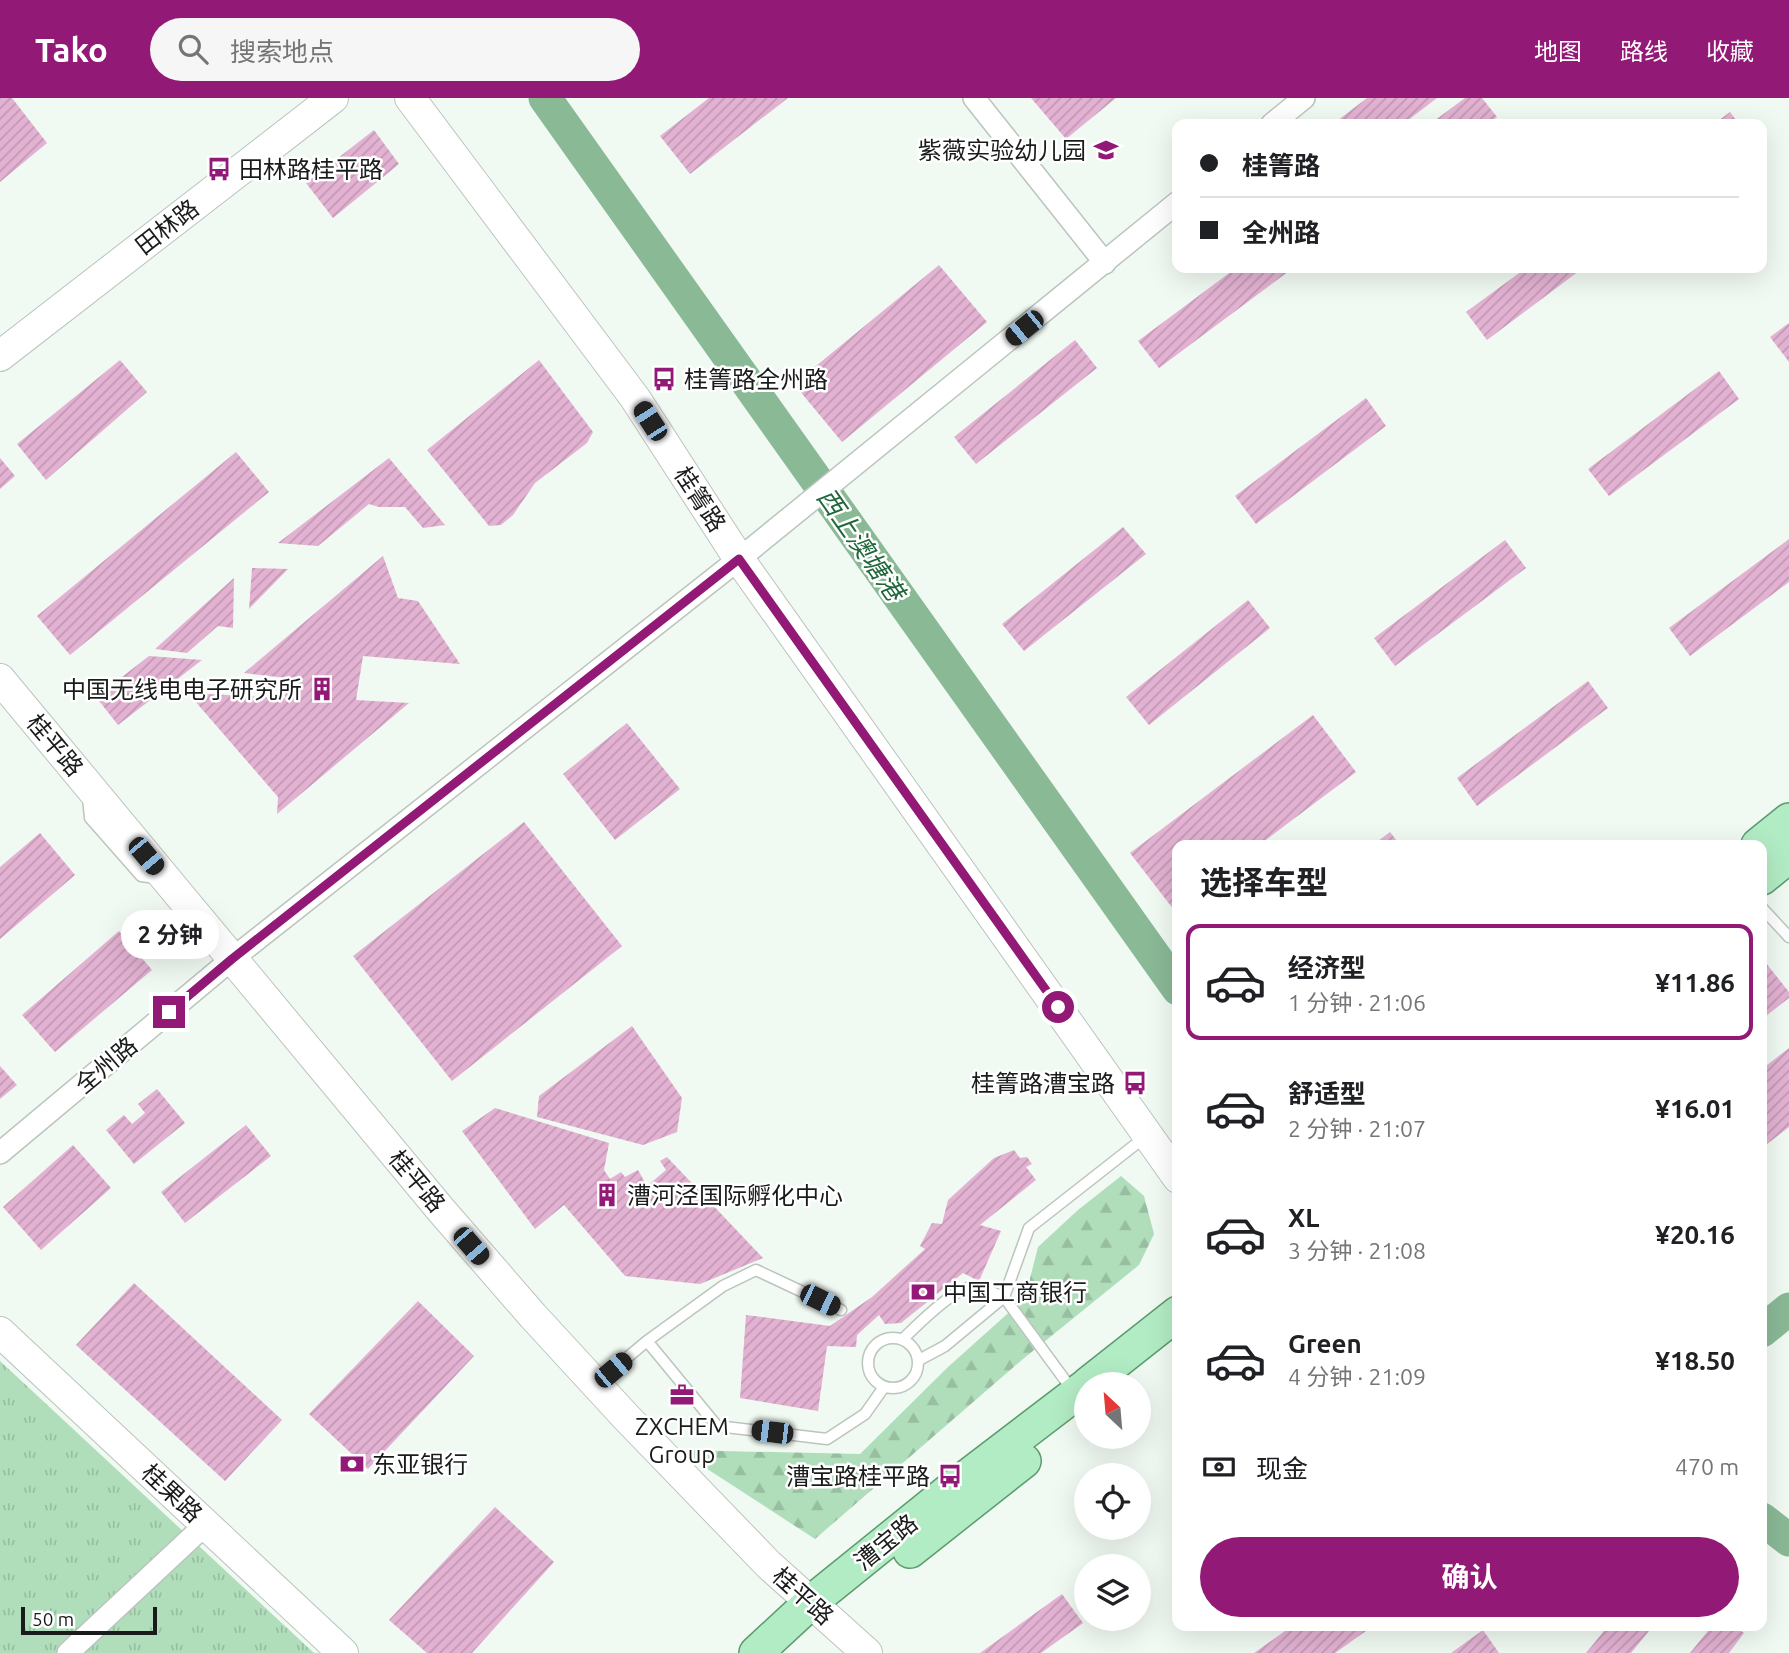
<!DOCTYPE html>
<html lang="zh">
<meta charset="utf-8">
<style>
body{margin:0;font-family:Ubuntu,"Noto Sans SC",sans-serif;background:#f6f6f6;color:#202124;height:100vh;display:flex;flex-direction:column;font-size:26px;white-space:nowrap}
*{box-sizing:border-box;margin:0}
p{font-size:23px;color:#757577}
.icon{flex:none;width:38px;height:38px;fill:none;stroke:currentColor;stroke-width:2;stroke-linecap:round;stroke-linejoin:round}
.map{position:relative;flex:1;overflow:hidden}
.drawer{position:absolute;left:1172px;top:742px;width:595px;height:791px;display:flex;flex-direction:column;background:#fff;border-radius:14px;box-shadow:0 7px 28px #0002}
.drawer>*{flex:none}
.hud{position:absolute;left:1172px;top:21px;width:595px;height:154px;border-radius:14px;box-shadow:0 7px 28px #0002;display:grid;align-content:center;height:154px;padding:0 28px;background:#fff}
.needle{width:46px;rotate:334deg}
.controls{position:absolute;left:1074px;top:1274px;display:grid;gap:14px}
.controls a{display:grid;place-items:center;width:77px;height:77px;border-radius:50%;background:#fff;box-shadow:0 7px 28px #0002;font-size:35px}
.scale{position:absolute;left:21px;bottom:18px;width:136px;box-sizing:border-box;padding-left:7px;border:4px solid #191c1a;border-top:0;font-size:19px;line-height:24px;white-space:nowrap;color:#191c1a;-webkit-text-stroke:5px #fff;paint-order:stroke}
.end{position:absolute;width:32px;height:32px;margin:-16px;border:9px solid #921976;background:#fff;box-shadow:0 0 0 4px #fff}
.from{border-radius:50%}
.bubble{position:absolute;height:49px;border-radius:24px;background:#fff;box-shadow:0 7px 28px #0002;font-size:23px;font-weight:700;line-height:49px;text-align:center}
.car{position:absolute;width:21px;height:42px;margin:-21px -10px;border-radius:9px;box-shadow:0 0 5px 2px #0007;background:linear-gradient(#222 24%,#8ab4d8 0 40%,#222 0 76%,#8ab4d8 0 86%,#222 0)}
.hud b{display:flex;align-items:center;gap:24px;height:66px;font-size:26px}
.hud b+b{border-top:2px solid #e0e0e0}
.hud i{width:18px;height:18px;background:#202124}
ul{padding:0;list-style:none}
li{display:flex;align-items:center;gap:21px;height:116px;margin:0 14px 10px;padding:0 14px;border:4px solid transparent;border-radius:14px}
li div{flex:1}
li b{display:block;font-size:26px}
li em{font-style:normal;font-weight:700}
li.on{border-color:#921976}
li>.icon{width:63px;height:63px;stroke-width:1.5}
h2{padding:0 28px;font-size:32px;line-height:84px}
.pay{display:flex;align-items:center;gap:18px;height:77px;padding:0 28px;font-size:26px}
.pay p{margin-inline-start:auto}
.cta{display:flex;gap:14px;margin-top:auto;padding:14px 28px}
.cta a{flex:1;height:80px;border-radius:42px;background:#921976;color:#fff;font-size:28px;font-weight:700;line-height:80px;text-align:center}
header{display:flex;align-items:center;gap:42px;box-sizing:border-box;height:98px;padding:0 35px;background:#921976;color:#fff}
header strong{font-size:33px}
nav{display:flex;gap:38px;margin-inline-start:auto;font-size:24px}
.search{width:490px;height:63px;background:#f6f6f6;display:flex;align-items:center;gap:18px;box-sizing:border-box;padding:0 24px;border-radius:38px;color:#757577;font-size:26px}
.map>svg:first-child{display:block}
.forest{fill:url(#forest-firs)}
.park{fill:url(#park-tufts)}
.lines{fill:none;stroke-linecap:round;stroke-linejoin:round}
.river{stroke:#8ab996;stroke-width:33}
.building{fill:url(#building-hatch)}
.lane-casing{stroke:#bbc4bd;stroke-width:13}
.street-casing{stroke:#bbc4bd;stroke-width:24}
.secondary-casing{stroke:#bbc4bd;stroke-width:32}
.primary-casing{stroke:#5b9b6e;stroke-width:36}
.lane{stroke:#fff;stroke-width:10}
.street{stroke:#fff;stroke-width:21}
.secondary{stroke:#fff;stroke-width:30}
.primary{stroke:#b2ecc4;stroke-width:33}
.route{stroke:#921976;stroke-width:9}
.labels{text-anchor:middle;dominant-baseline:central;stroke-width:5;stroke-linejoin:round;paint-order:stroke}
.poi-label{font-size:24px;fill:#191c1a;stroke:#fff;text-anchor:start}
.street-label{font-size:24px;fill:#191c1a;stroke:#fff}
.water-label{font-size:26px;font-style:italic;fill:#20673a;stroke:#fff}
</style>
<header>
<strong>Tako</strong>
<div class="search"><svg class="icon" aria-label="search" viewBox="0 0 24 24"><circle cx="10" cy="10" r="6"/><path d="M15 15l6 6"/></svg>搜索地点</div>
<nav><a>地图</a><a>路线</a><a>收藏</a></nav>
</header>
<div class="map">
<svg width="1789" height="1555" viewBox="0 0 1789 1555">
<defs>
<pattern id="forest-firs" width="22" height="20" patternUnits="userSpaceOnUse" patternTransform="scale(1.75)"><rect width="22" height="20" fill="#b0debb"/><path d="M5 1l3.5 6h-7zM16 11l3.5 6h-7z" fill="#97bea0"/></pattern>
<pattern id="park-tufts" width="24" height="20" patternUnits="userSpaceOnUse" patternTransform="scale(1.75)"><rect width="24" height="20" fill="#b0debb"/><path d="M3 7l-1-3M5 7V3M7 7l1-3M15 17l-1-3M17 17v-4M19 17l1-3" fill="none" stroke="#97bea0"/></pattern>
<pattern id="building-hatch" width="6" height="6" patternUnits="userSpaceOnUse" patternTransform="scale(1.75)"><rect width="6" height="6" fill="#e3b2d2"/><path d="M-1 1l2-2M0 6l6-6M5 7l2-2" fill="none" stroke="#c298b4"/></pattern>
</defs>
<rect width="100%" height="100%" fill="#f0f9f2"/>
<path class="forest" d="M1121 1078 1144 1098 1154 1136 1139 1167 1023 1261 815 1441 678 1352 860 1356 948 1269 1025 1200 1038 1149 1078 1112Z"/>
<path class="park" d="M0 1263 314 1555H0Z"/>
<g class="lines">
<path class="river" d="M545 0 1178 891
M1762 1233 1789 1211
M1762 1421 1789 1442"/>
</g>
<path class="building" d="M0 0H12L47 45 0 84Z
M709 0H788L690 76 660 38Z
M1031 0H1116L1066 41Z
M1367 0H1437L1403 26H1333Z
M1465 0H1482L1497 19 1487 26H1430Z
M1730 14 1739 26H1714Z
M374 32 399 66 333 120 306 85Z
M939 167 987 224 842 344 794 286Z
M1236 170H1287L1289 173 1159 270 1138 243Z
M1526 170H1583L1487 242 1466 214Z
M1789 225V264L1770 239Z
M1075 242 1097 270 976 366 954 339Z
M120 262 147 294 46 382 17 346Z
M539 262 593 334 587 345 535 385 513 417 501 427 489 428 427 352Z
M1719 273 1739 301 1609 398 1588 371Z
M1366 300 1386 328 1256 426 1235 398Z
M236 354 269 394 70 557 37 518Z
M0 360 15 378 0 391Z
M389 360 445 427 423 430 405 409H379L369 406 318 448 278 445Z
M1123 429 1146 456 1024 553 1002 526Z
M1789 441V484L1690 558 1669 530Z
M1505 442 1526 470 1395 568 1374 540Z
M383 458 398 500 418 503 460 566 363 558 356 602 409 605 277 716 278 699 188 595 285 600 287 580 244 575Z
M252 470 288 471 249 511Z
M234 480 233 530 218 528 187 555 155 551Z
M1248 502 1270 530 1149 627 1126 599Z
M149 558 202 562 118 627 96 599Z
M1588 583 1608 610 1477 708 1457 680Z
M1313 617 1356 674 1259 747H1178V809L1174 812 1130 755Z
M627 625 680 691 615 742 563 676Z
M524 724 622 848 452 983 353 858Z
M1390 734 1400 747H1373Z
M40 735 75 777 0 841V769Z
M119 833 152 872 55 954 22 917Z
M1762 860 1789 894V900L1762 921Z
M632 928 682 1000 677 1034 643 1047 537 1019 539 998Z
M1789 950V1029L1762 1050V971Z
M0 968 17 987 0 1001Z
M157 991 185 1025 134 1066 106 1032 124 1017 132 1026 145 1015 138 1006Z
M495 1010 609 1045 604 1072 610 1081 621 1074 625 1079 638 1072 647 1088 666 1072 660 1063 667 1059 763 1160 700 1186 625 1178 564 1107 535 1131 462 1033Z
M246 1027 271 1058 185 1125 161 1094Z
M73 1047 111 1090 41 1152 3 1109Z
M1014 1052 1020 1060 1027 1059 1032 1066 1026 1069 1036 1082 980 1127 1001 1133 979 1183 963 1175 901 1225 885 1226 879 1217 857 1237 856 1249 827 1248 818 1313 740 1300 746 1217 830 1228 872 1199 925 1151 920 1148 932 1125 942 1126 948 1102 994 1060Z
M134 1185 282 1322 225 1383 76 1247Z
M418 1203 474 1258 368 1371 309 1316Z
M495 1409 554 1464 472 1555H427L389 1522Z
M1062 1496 1083 1525 1041 1555H980Z
M1292 1528H1373L1335 1555H1254Z
M1608 1528H1653L1631 1555H1586Z
M1712 1528H1734L1744 1535 1729 1555H1690Z
M1483 1532 1499 1555H1451Z"/>
<g class="lines">
<g class="lane-casing">
<path id="lane" d="M88 699 90 720 141 778 156 780
M1762 810 1789 839
M841 1212 756 1172 723 1188 647 1243 717 1328 827 1341 865 1316 884 1289
M868 1265a25 25 0 1 1 50 0a25 25 0 1 1-50 0Z
M903 1241C916 1228 955 1189 973 1189 982 1189 995 1196 1004 1199
M919 1262 945 1248 1004 1199
M598 1284 647 1243
M1073 1293 1004 1199 1029 1130 1145 1039"/>
</g>
<g class="street-casing">
<path id="street" d="M974 0 1105 165
M1272 26 1304 0
M0 1055 232 861 739 461 1178 104
M68 1555 206 1426"/>
</g>
<g class="secondary-casing">
<path id="secondary" d="M410 0 635 300 739 461 1178 1080
M0 258 333 0
M0 581 441 1112 533 1218 626 1319 769 1467 867 1555
M0 1234 343 1555"/>
</g>
<g class="primary-casing">
<path id="primary" d="M1758 747 1789 722
M1762 780 1789 758
M1088 1286 1178 1215
M910 1453 1024 1363
M756 1555 810 1505 956 1387 1087 1287"/>
</g>
<use href="#lane" class="lane"/>
<use href="#street" class="street"/>
<use href="#secondary" class="secondary"/>
<use href="#primary" class="primary"/>
</g>
<g class="lines">
<path class="route" d="M169 914 232 861 739 461 1058 909"/>
</g>
<defs>
<g id="school-bare" transform="scale(1.89)"><path d="M0-5L7-2L0 1L-7-2ZM-4 1L0 2.5L4 1V4Q0 6-4 4Z" fill="#921976" stroke="#fff" stroke-width="2.5" paint-order="stroke"/></g>
<g id="bus-bare" transform="scale(1.89)"><path d="M-5-6H5V4H4V6H2V4H-2V6H-4V4H-5ZM-3.5-4V0h7V-4ZM-3.5 1.2v1.5H-2V1.2ZM2 1.2v1.5H3.5V1.2Z" fill="#921976" stroke="#fff" stroke-width="2.5" paint-order="stroke"/></g>
<g id="building-bare" transform="scale(1.89)"><path d="M-4-6H4V6H1V3H-1V6H-4ZM-2.5-4.3h1.7v1.8h-1.7ZM.8-4.3h1.7v1.8H.8ZM-2.5-1h1.7V.8h-1.7ZM.8-1h1.7V.8H.8Z" fill="#921976" stroke="#fff" stroke-width="2.5" paint-order="stroke"/></g>
<g id="bank-bare" transform="scale(1.89)"><path d="M-6-4H6V4H-6ZM0-2.3a2.3 2.3 0 1 0 0 4.6a2.3 2.3 0 1 0 0-4.6Z" fill="#921976" stroke="#fff" stroke-width="2.5" paint-order="stroke"/></g>
<g id="office-bare" transform="scale(1.89)"><path d="M-6-3h4V-5.5h4V-3h4V5H-6ZM-1-4.5V-3h2v-1.5ZM-6 0V1H6V0Z" fill="#921976" stroke="#fff" stroke-width="2.5" paint-order="stroke"/></g>
</defs>
<g fill-rule="evenodd">
<use href="#school-bare" x="1106" y="52"/>
<use href="#bus-bare" x="219" y="71"/>
<use href="#bus-bare" x="664" y="281"/>
<use href="#building-bare" x="322" y="591"/>
<use href="#bus-bare" x="1135" y="985"/>
<use href="#building-bare" x="607" y="1097"/>
<use href="#bank-bare" x="923" y="1194"/>
<use href="#office-bare" x="682" y="1297"/>
<use href="#bank-bare" x="352" y="1366"/>
<use href="#bus-bare" x="950" y="1378"/>
</g>
<g class="labels">
<g class="poi-label">
<text x="1086" y="52" text-anchor="end">紫薇实验幼儿园</text>
<text x="239" y="71">田林路桂平路</text>
<text x="684" y="281">桂箐路全州路</text>
<text x="302" y="591" text-anchor="end">中国无线电电子研究所</text>
<text x="1115" y="985" text-anchor="end">桂箐路漕宝路</text>
<text x="627" y="1097">漕河泾国际孵化中心</text>
<text x="943" y="1194">中国工商银行</text>
<text x="682" y="1328" text-anchor="middle">ZXCHEM<tspan x="682" dy="28">Group</tspan></text>
<text x="372" y="1366">东亚银行</text>
<text x="930" y="1378" text-anchor="end">漕宝路桂平路</text>
</g>
<g class="street-label">
<text transform="translate(167 129) rotate(-38)">田林路</text>
<text transform="translate(700 401) rotate(57)">桂箐路</text>
<text transform="translate(55 647) rotate(50)">桂平路</text>
<text transform="translate(106 967) rotate(-40)">全州路</text>
<text transform="translate(417 1083) rotate(50)">桂平路</text>
<text transform="translate(172 1395) rotate(43)">桂果路</text>
<text transform="translate(886 1444) rotate(-39)">漕宝路</text>
<text transform="translate(803 1498) rotate(42)">桂平路</text>
</g>
<g class="water-label">
<text transform="translate(861 446) rotate(55)">西上澳塘港</text>
</g>
</g>
</svg>
<div class="controls">
<a><svg class="needle" viewBox="-14 -14 28 28"><path d="M0-13l5 13h-10z" fill="#e53935"/><path d="M0 13l5-13h-10z" fill="#757577"/></svg></a>
<a><svg class="icon" aria-label="locate" viewBox="0 0 24 24"><circle cx="12" cy="12" r="6"/><path d="M12 2v4M12 18v4M2 12h4M18 12h4"/></svg></a>
<a><svg class="icon" aria-label="layers" viewBox="0 0 24 24"><path d="M12 4l9 5-9 5-9-5zM3 14l9 5 9-5"/></svg></a>
</div>
<div class="scale">50 m</div>
<i class="end from" style="left:1058px;top:909px"></i>
<i class="end" style="left:169px;top:914px"></i>
<div class="bubble" style="left:121px;top:812px;width:98px">2 分钟</div>
<i class="car" style="left:1024px;top:230px;rotate:231deg"></i>
<i class="car" style="left:650px;top:323px;rotate:327deg"></i>
<i class="car" style="left:146px;top:758px;rotate:140deg"></i>
<i class="car" style="left:471px;top:1148px;rotate:139deg"></i>
<i class="car" style="left:820px;top:1202px;rotate:116deg"></i>
<i class="car" style="left:613px;top:1272px;rotate:50deg"></i>
<i class="car" style="left:772px;top:1334px;rotate:277deg"></i>
<div class="hud">
<b><i class="from"></i>桂箐路</b>
<b><i></i>全州路</b>
</div>
<section class="drawer">
<h2>选择车型</h2>
<ul>
<li class="on"><svg class="icon" aria-label="car" viewBox="0 0 24 24"><path d="M5 17H2v-5l4-1 3-4h7l3 4 3 1v5h-3M9 17h6M6 11h13"/><circle cx="7" cy="17" r="2"/><circle cx="17" cy="17" r="2"/></svg><div><b>经济型</b><p>1 分钟 · 21:06</p></div><em>¥11.86</em></li>
<li><svg class="icon" aria-label="car" viewBox="0 0 24 24"><path d="M5 17H2v-5l4-1 3-4h7l3 4 3 1v5h-3M9 17h6M6 11h13"/><circle cx="7" cy="17" r="2"/><circle cx="17" cy="17" r="2"/></svg><div><b>舒适型</b><p>2 分钟 · 21:07</p></div><em>¥16.01</em></li>
<li><svg class="icon" aria-label="car" viewBox="0 0 24 24"><path d="M5 17H2v-5l4-1 3-4h7l3 4 3 1v5h-3M9 17h6M6 11h13"/><circle cx="7" cy="17" r="2"/><circle cx="17" cy="17" r="2"/></svg><div><b>XL</b><p>3 分钟 · 21:08</p></div><em>¥20.16</em></li>
<li><svg class="icon" aria-label="car" viewBox="0 0 24 24"><path d="M5 17H2v-5l4-1 3-4h7l3 4 3 1v5h-3M9 17h6M6 11h13"/><circle cx="7" cy="17" r="2"/><circle cx="17" cy="17" r="2"/></svg><div><b>Green</b><p>4 分钟 · 21:09</p></div><em>¥18.50</em></li>
</ul>
<div class="pay"><svg class="icon" aria-label="cash" viewBox="0 0 24 24"><path d="M3 7h18v10H3z"/><circle cx="12" cy="12" r="2"/></svg>现金<p>470 m</p></div>
<div class="cta"><a>确认</a></div>
</section>
</div>
